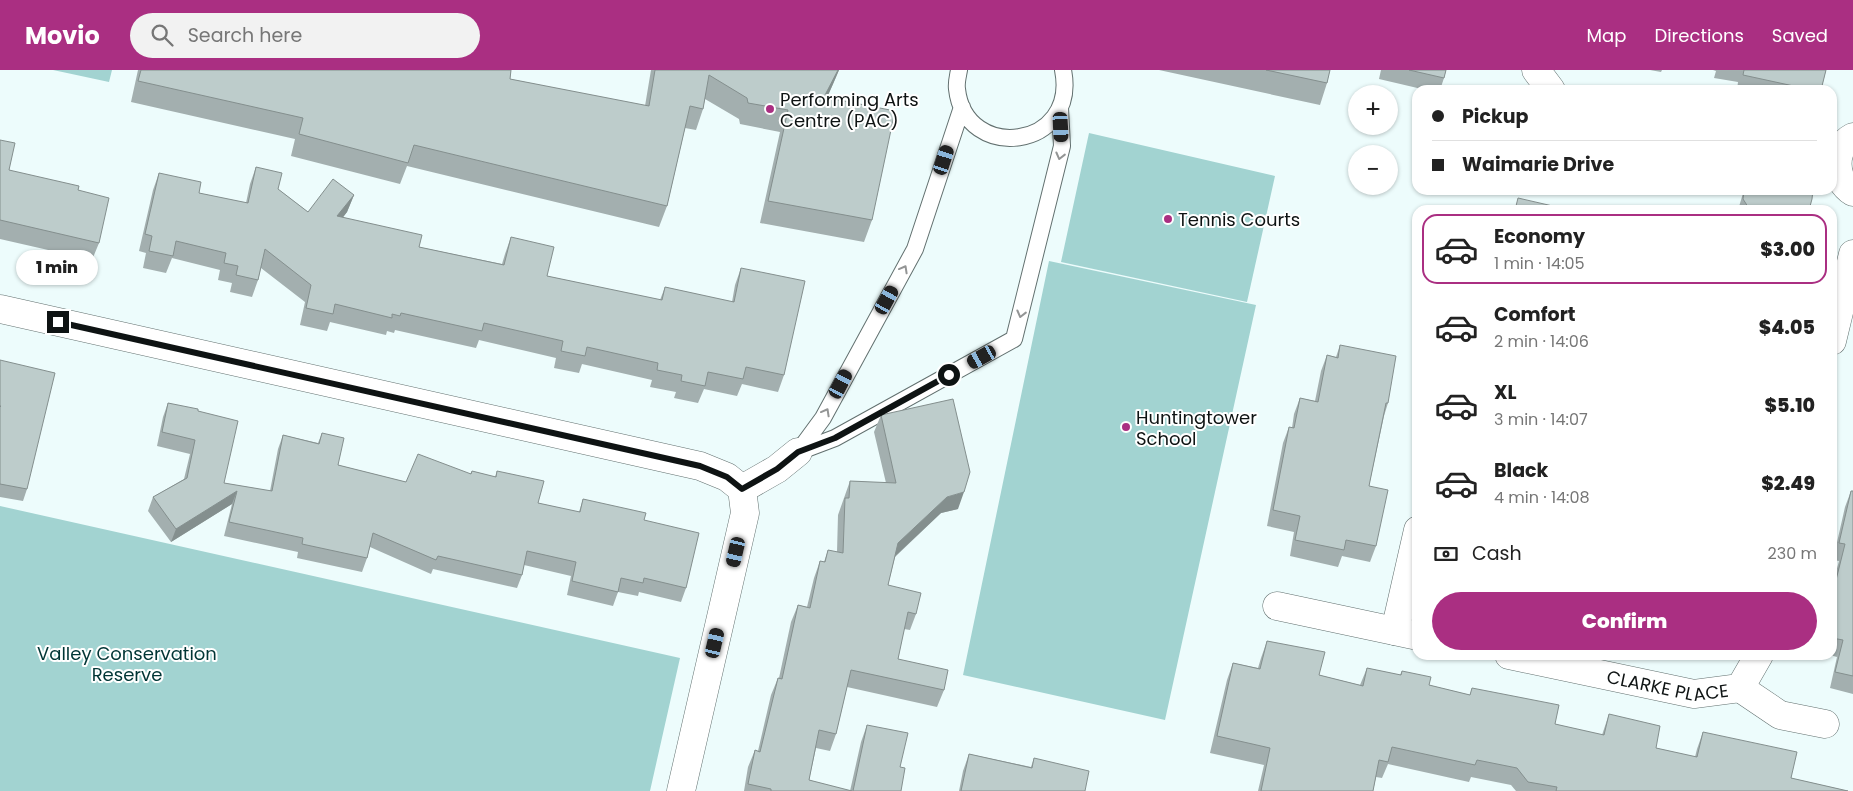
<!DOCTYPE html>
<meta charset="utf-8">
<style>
body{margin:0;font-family:Poppins,sans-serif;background:#f2f2f2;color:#222;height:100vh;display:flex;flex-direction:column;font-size:19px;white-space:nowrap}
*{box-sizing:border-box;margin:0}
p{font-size:16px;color:#767676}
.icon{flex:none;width:28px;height:28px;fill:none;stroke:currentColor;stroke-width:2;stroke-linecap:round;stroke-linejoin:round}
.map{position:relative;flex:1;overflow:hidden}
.sheet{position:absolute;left:1412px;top:135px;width:425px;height:455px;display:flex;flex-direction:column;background:#fff;border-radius:15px;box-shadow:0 1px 4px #0004}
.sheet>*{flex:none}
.top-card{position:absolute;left:1412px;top:15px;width:425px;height:110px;border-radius:15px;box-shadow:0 1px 4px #0004;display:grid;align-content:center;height:110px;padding:0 20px;background:#fff}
.buttons{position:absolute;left:1348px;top:15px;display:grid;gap:10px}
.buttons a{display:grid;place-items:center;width:50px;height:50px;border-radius:50%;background:#fff;box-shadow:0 1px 4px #0004;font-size:25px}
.end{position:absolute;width:22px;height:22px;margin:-11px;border:6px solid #0e1313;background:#fff;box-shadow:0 0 0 2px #fff}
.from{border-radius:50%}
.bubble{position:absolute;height:35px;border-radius:18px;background:#fff;box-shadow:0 1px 4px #0004;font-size:16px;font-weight:800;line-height:35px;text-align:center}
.car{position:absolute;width:15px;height:30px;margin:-15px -8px;border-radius:6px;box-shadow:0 0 4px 1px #0007;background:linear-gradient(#222 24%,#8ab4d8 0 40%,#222 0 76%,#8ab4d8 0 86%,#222 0)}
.top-card b{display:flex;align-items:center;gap:18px;height:48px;font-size:19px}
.top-card b+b{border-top:1px solid #e0e0e0}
.top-card i{width:12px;height:12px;background:#222}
ul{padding:9px 0 0;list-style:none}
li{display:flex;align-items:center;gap:15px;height:70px;margin:0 10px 8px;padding:0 10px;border:2px solid transparent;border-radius:15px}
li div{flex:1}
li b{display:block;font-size:19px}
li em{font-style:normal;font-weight:800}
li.on{border-color:#aa2f82}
li>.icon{width:45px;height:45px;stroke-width:1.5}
.pay{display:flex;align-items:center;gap:12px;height:55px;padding:0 20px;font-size:19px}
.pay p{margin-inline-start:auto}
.action{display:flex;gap:10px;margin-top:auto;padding:10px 20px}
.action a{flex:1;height:58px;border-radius:30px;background:#aa2f82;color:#fff;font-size:20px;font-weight:800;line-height:58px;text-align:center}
header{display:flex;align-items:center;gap:30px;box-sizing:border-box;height:70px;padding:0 25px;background:#aa2f82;color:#fff}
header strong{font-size:24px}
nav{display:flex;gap:28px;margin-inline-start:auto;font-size:18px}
.search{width:350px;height:45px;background:#f2f2f2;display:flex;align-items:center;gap:12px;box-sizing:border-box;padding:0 18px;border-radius:28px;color:#767676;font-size:19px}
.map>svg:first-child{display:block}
.green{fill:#a2d3d1}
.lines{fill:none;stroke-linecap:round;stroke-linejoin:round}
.lane-casing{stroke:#62706f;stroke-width:18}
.street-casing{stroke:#62706f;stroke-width:29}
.lane{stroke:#fff;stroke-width:16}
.street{stroke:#fff;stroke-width:28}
.wall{fill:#a3afaf}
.shaded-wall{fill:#848f8e}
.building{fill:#bdcccb;stroke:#848f8e}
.oneway{stroke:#939595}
.route{stroke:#0e1313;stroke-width:6}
.poi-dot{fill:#aa2f82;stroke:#fff;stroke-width:2}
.labels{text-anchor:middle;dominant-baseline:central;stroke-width:4;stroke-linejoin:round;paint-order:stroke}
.poi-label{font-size:18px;fill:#0e1313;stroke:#fff;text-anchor:start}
.park-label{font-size:18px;fill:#003535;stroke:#fff}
.street-label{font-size:18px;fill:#0e1313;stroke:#fff}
</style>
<header>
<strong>Movio</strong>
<div class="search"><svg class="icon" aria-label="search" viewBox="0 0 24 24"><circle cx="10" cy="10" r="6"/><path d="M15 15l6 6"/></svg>Search here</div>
<nav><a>Map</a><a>Directions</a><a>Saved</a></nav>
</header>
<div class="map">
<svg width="1853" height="721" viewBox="0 0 1853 721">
<rect width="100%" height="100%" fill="#edfcfc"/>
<path class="green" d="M53 0H112L109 12Z
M1089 63 1275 106 1247 232 1061 192Z
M1049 191 1256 235 1165 650 963 605Z
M0 436 680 588 650 721H0Z"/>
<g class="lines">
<g class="lane-casing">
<path id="lane" d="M959 0C958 6 956 13 957 19 965 93 1079 80 1063 0
M798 382 835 368 1014 269 1062 76 1060 38
M798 382 823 348 915 179 962 37"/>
</g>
<g class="street-casing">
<g id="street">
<path d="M1536 0 1551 20"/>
<path d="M1853 67C1832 78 1833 110 1853 122"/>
<path d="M0 239 700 396 727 407 742 419 745 443 681 721"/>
<path d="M1832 271 1853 184"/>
<path d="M742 419 777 399 798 382"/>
<path d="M1277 536 1418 566"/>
<path d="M1395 561 1418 460"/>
<path id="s1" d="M1509 585 1694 624 1740 618 1759 585"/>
<path d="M1740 618 1780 645 1825 654"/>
</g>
</g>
<use href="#lane" class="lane"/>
<use href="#street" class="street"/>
</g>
<path class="wall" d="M138 0H511L510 9 645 36 651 0H839L827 28 872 150 864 172 760 153 780 62 740 54 739 49 705 29 703 39 696 60 685 58 667 136 659 157 407 96 400 114 291 86 295 69 131 32Z
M1159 0H1330L1327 13 1320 35Z
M1381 0H1446L1444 8 1440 20H1426L1379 9Z
M1650 0H1662L1661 2Z
M1713 0H1826L1821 20H1737L1738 12 1714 8 1716 1Z
M0 70 9 100 78 120 99 173 92 190 0 169Z
M256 97 278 119 308 142 354 125 347 142 343 147 419 177 502 194 505 184 511 167 547 206 660 230 665 217 732 232 735 215 741 198 784 305 778 322 742 314 737 326 704 319 698 333 674 328 676 322 650 317 652 310 582 294 579 303 554 298 556 288 479 270 476 278 395 260 394 263 387 261 386 265 330 252 327 261 300 255 305 232 261 198 258 210 252 227 230 222 232 213 218 210 220 200 172 188 166 203 143 198 146 183 139 181 153 120 159 103 199 123 246 133 250 114Z
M1744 120 1809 140H1738Z
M1340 275 1388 333 1384 346 1369 416 1376 476 1370 492 1342 486 1338 497 1290 486 1294 462 1267 456 1283 373 1289 357 1292 358 1294 344 1300 328 1315 331 1321 301 1327 285 1336 287Z
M0 290 27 419 23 431 0 427Z
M168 333 198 341 224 413 270 421 278 379 283 365 318 373 322 363 338 395 406 412 470 404 472 401 495 407 497 401 538 433 579 442 583 429 644 450 686 518 681 532 639 522 638 526 618 522 613 536 567 525 571 506 524 495 522 505 517 518 433 499 431 504 370 477 367 488 362 502 297 488 298 482 224 466 232 434 171 472 148 441 153 427 184 409 190 384 157 376 163 347Z
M881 345 958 439 941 443 895 487 888 515 916 544 910 560 904 559 898 589 944 620 937 637 847 617 836 664 830 681 816 678 809 710 850 721 861 672 867 655 900 697 901 721H744L748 697 755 680 758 681 771 625 778 608H779L791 552 798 535 807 537 814 508 820 491 824 492 828 480 837 482 838 445 850 411 886 413 874 362Z
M1851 421H1853V624L1830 618 1837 587 1830 585H1832V517L1839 491 1833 490 1845 437Z
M1267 571 1319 605 1360 615 1367 598 1400 605 1402 601 1429 615 1470 625 1472 618 1555 654 1602 665 1609 644 1656 678 1695 687 1697 679 1703 662 1791 708 1848 721H1516L1511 715 1471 707 1469 712 1388 694 1382 708 1376 707 1373 721H1258L1264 695 1210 683 1227 610 1233 593 1258 598 1261 588Z
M969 684 1031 697 1034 688 1085 721H959L963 701Z"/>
<path class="shaded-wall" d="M838 0H839L833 14 817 49 824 27Z
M354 125 347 142 331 163 337 146Z
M237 421 232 434 171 472 176 459Z
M964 422 958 439 941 443 891 490 898 473 947 427Z"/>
<path class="building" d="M141 0H511L510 9 649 36 655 0H838L824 27 895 41 872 150 768 131 788 40 748 33 747 28 709 5 703 39 690 36 667 136 414 75 408 93 299 64 303 48 138 11Z
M1266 0H1330L1327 13Z
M1409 0H1446L1444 8Z
M1744 0H1826L1821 20H1812L1743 5Z
M0 70 15 73 9 100 79 116 78 120 109 128 99 173 0 150Z
M256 97 282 103 278 119 308 142 333 109 354 125 337 146 422 165 419 177 504 195 511 167 554 177 547 206 662 230 665 217 734 232 741 198 805 211 784 305 746 297 743 309 708 302 705 316 681 311 682 305 657 300 658 293 587 277 585 286 561 281 563 271 484 253 482 261 401 243 400 246 392 244V248L335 234 333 244 306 238 311 215 265 179 258 210 236 205 238 196 224 193 226 183 176 171 173 186 149 181 152 166 145 164 159 103 201 112 199 123 248 133Z
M1744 120H1813L1812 129 1809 140H1750L1743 129Z
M1518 128 1570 140H1515Z
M1340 275 1396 286 1388 333H1386L1369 416 1388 420 1376 476 1346 470 1344 480 1295 470 1300 446 1273 440 1289 357 1294 358 1300 328 1318 332 1327 285 1338 288Z
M0 290 55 303 27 419 0 414V337L1 336H0Z
M953 329 970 402 964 422 947 427 898 473 888 515 921 523 916 544 908 542 898 589 948 600 944 620 851 600 836 664 819 660 809 710 852 721H771V719L748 714 755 680 760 682 778 608 782 609 798 535 810 538 820 491 825 492 828 480 843 483 845 428H849L850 411 896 413 881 345Z
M168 333 198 339V341L238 351 224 413 272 421 283 365 319 374 322 363 344 368 338 395 406 412 418 384 471 404 472 401 496 407 497 401 544 411 538 433 580 442 583 429 646 443 644 450 699 463 686 518 644 508 643 513 621 508 618 522 572 511 576 492 527 481 522 505 438 486 436 490 373 463 367 488 302 474 303 468 229 452 237 421 176 459 153 427 187 408 195 370 162 362Z
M1851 421H1853V606L1835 602 1843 570 1832 568V526L1845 474 1839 473Z
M1267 571 1325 582 1319 605 1363 616 1367 598 1401 605 1402 601 1431 607 1429 615 1470 625 1472 618 1559 635 1555 654 1604 665 1609 644 1660 656 1656 678 1697 687 1703 662 1797 682 1791 708 1848 721H1556L1557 717 1528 712 1517 698 1477 690 1475 695 1392 677 1388 692 1379 690 1373 721H1261L1270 678 1217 666 1233 593 1260 599Z
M867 655 908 663 900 697 905 698 901 721H853Z
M969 684 1032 698 1034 688 1089 701 1085 721H961Z"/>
<defs><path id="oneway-chevron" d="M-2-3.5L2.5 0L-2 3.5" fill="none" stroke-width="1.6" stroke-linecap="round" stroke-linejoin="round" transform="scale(1.25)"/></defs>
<g class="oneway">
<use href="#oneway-chevron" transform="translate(1060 86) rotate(104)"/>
<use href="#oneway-chevron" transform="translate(904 199) rotate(-61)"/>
<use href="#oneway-chevron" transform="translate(1021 244) rotate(104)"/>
<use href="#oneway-chevron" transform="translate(826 342) rotate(-61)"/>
</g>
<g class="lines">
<path class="route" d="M58 252 700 396 727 407 742 419 777 399 798 382 835 368 949 305"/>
</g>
<g class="poi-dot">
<circle cx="770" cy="39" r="5"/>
<circle cx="1168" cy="149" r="5"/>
<circle cx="1126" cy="357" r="5"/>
</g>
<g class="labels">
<g class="poi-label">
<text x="780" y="29">Performing Arts<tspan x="780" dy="21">Centre (PAC)</tspan></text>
<text x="1178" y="149">Tennis Courts</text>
<text x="1136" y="347">Huntingtower<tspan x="1136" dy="21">School</tspan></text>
</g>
<g class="park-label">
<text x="127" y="583">Valley Conservation<tspan x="127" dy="21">Reserve</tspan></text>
</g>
<g class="street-label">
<text stroke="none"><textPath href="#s1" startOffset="162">CLARKE PLACE</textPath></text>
</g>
</g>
</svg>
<div class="buttons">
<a>+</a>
<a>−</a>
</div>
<i class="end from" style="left:949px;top:305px"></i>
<i class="end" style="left:58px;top:252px"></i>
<div class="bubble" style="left:16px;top:180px;width:82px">1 min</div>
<i class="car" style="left:1061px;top:57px;rotate:177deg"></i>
<i class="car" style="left:944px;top:90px;rotate:18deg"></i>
<i class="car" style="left:887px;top:230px;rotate:29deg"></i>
<i class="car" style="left:982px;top:287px;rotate:241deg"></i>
<i class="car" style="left:841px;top:314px;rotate:28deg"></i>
<i class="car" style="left:736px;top:482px;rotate:193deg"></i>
<i class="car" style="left:715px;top:573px;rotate:13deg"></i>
<div class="top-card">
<b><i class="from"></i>Pickup</b>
<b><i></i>Waimarie Drive</b>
</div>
<section class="sheet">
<ul>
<li class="on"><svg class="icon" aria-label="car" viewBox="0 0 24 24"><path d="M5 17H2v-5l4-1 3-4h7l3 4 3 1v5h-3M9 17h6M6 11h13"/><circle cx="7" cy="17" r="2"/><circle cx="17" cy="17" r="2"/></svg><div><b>Economy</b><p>1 min · 14:05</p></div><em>$3.00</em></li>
<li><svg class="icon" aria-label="car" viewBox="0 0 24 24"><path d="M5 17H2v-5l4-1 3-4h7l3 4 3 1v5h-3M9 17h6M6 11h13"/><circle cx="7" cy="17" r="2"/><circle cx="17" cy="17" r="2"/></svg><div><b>Comfort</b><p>2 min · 14:06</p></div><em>$4.05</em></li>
<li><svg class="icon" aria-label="car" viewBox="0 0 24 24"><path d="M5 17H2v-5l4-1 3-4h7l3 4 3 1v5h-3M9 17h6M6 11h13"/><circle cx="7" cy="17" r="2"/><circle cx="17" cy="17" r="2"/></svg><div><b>XL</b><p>3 min · 14:07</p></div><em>$5.10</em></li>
<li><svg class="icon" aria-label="car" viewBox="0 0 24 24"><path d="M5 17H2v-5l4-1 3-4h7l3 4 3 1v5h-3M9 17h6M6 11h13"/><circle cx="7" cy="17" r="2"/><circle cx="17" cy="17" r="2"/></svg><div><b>Black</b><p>4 min · 14:08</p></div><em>$2.49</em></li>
</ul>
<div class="pay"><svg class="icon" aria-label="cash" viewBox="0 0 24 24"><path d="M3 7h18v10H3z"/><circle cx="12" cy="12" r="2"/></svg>Cash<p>230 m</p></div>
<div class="action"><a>Confirm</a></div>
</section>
</div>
